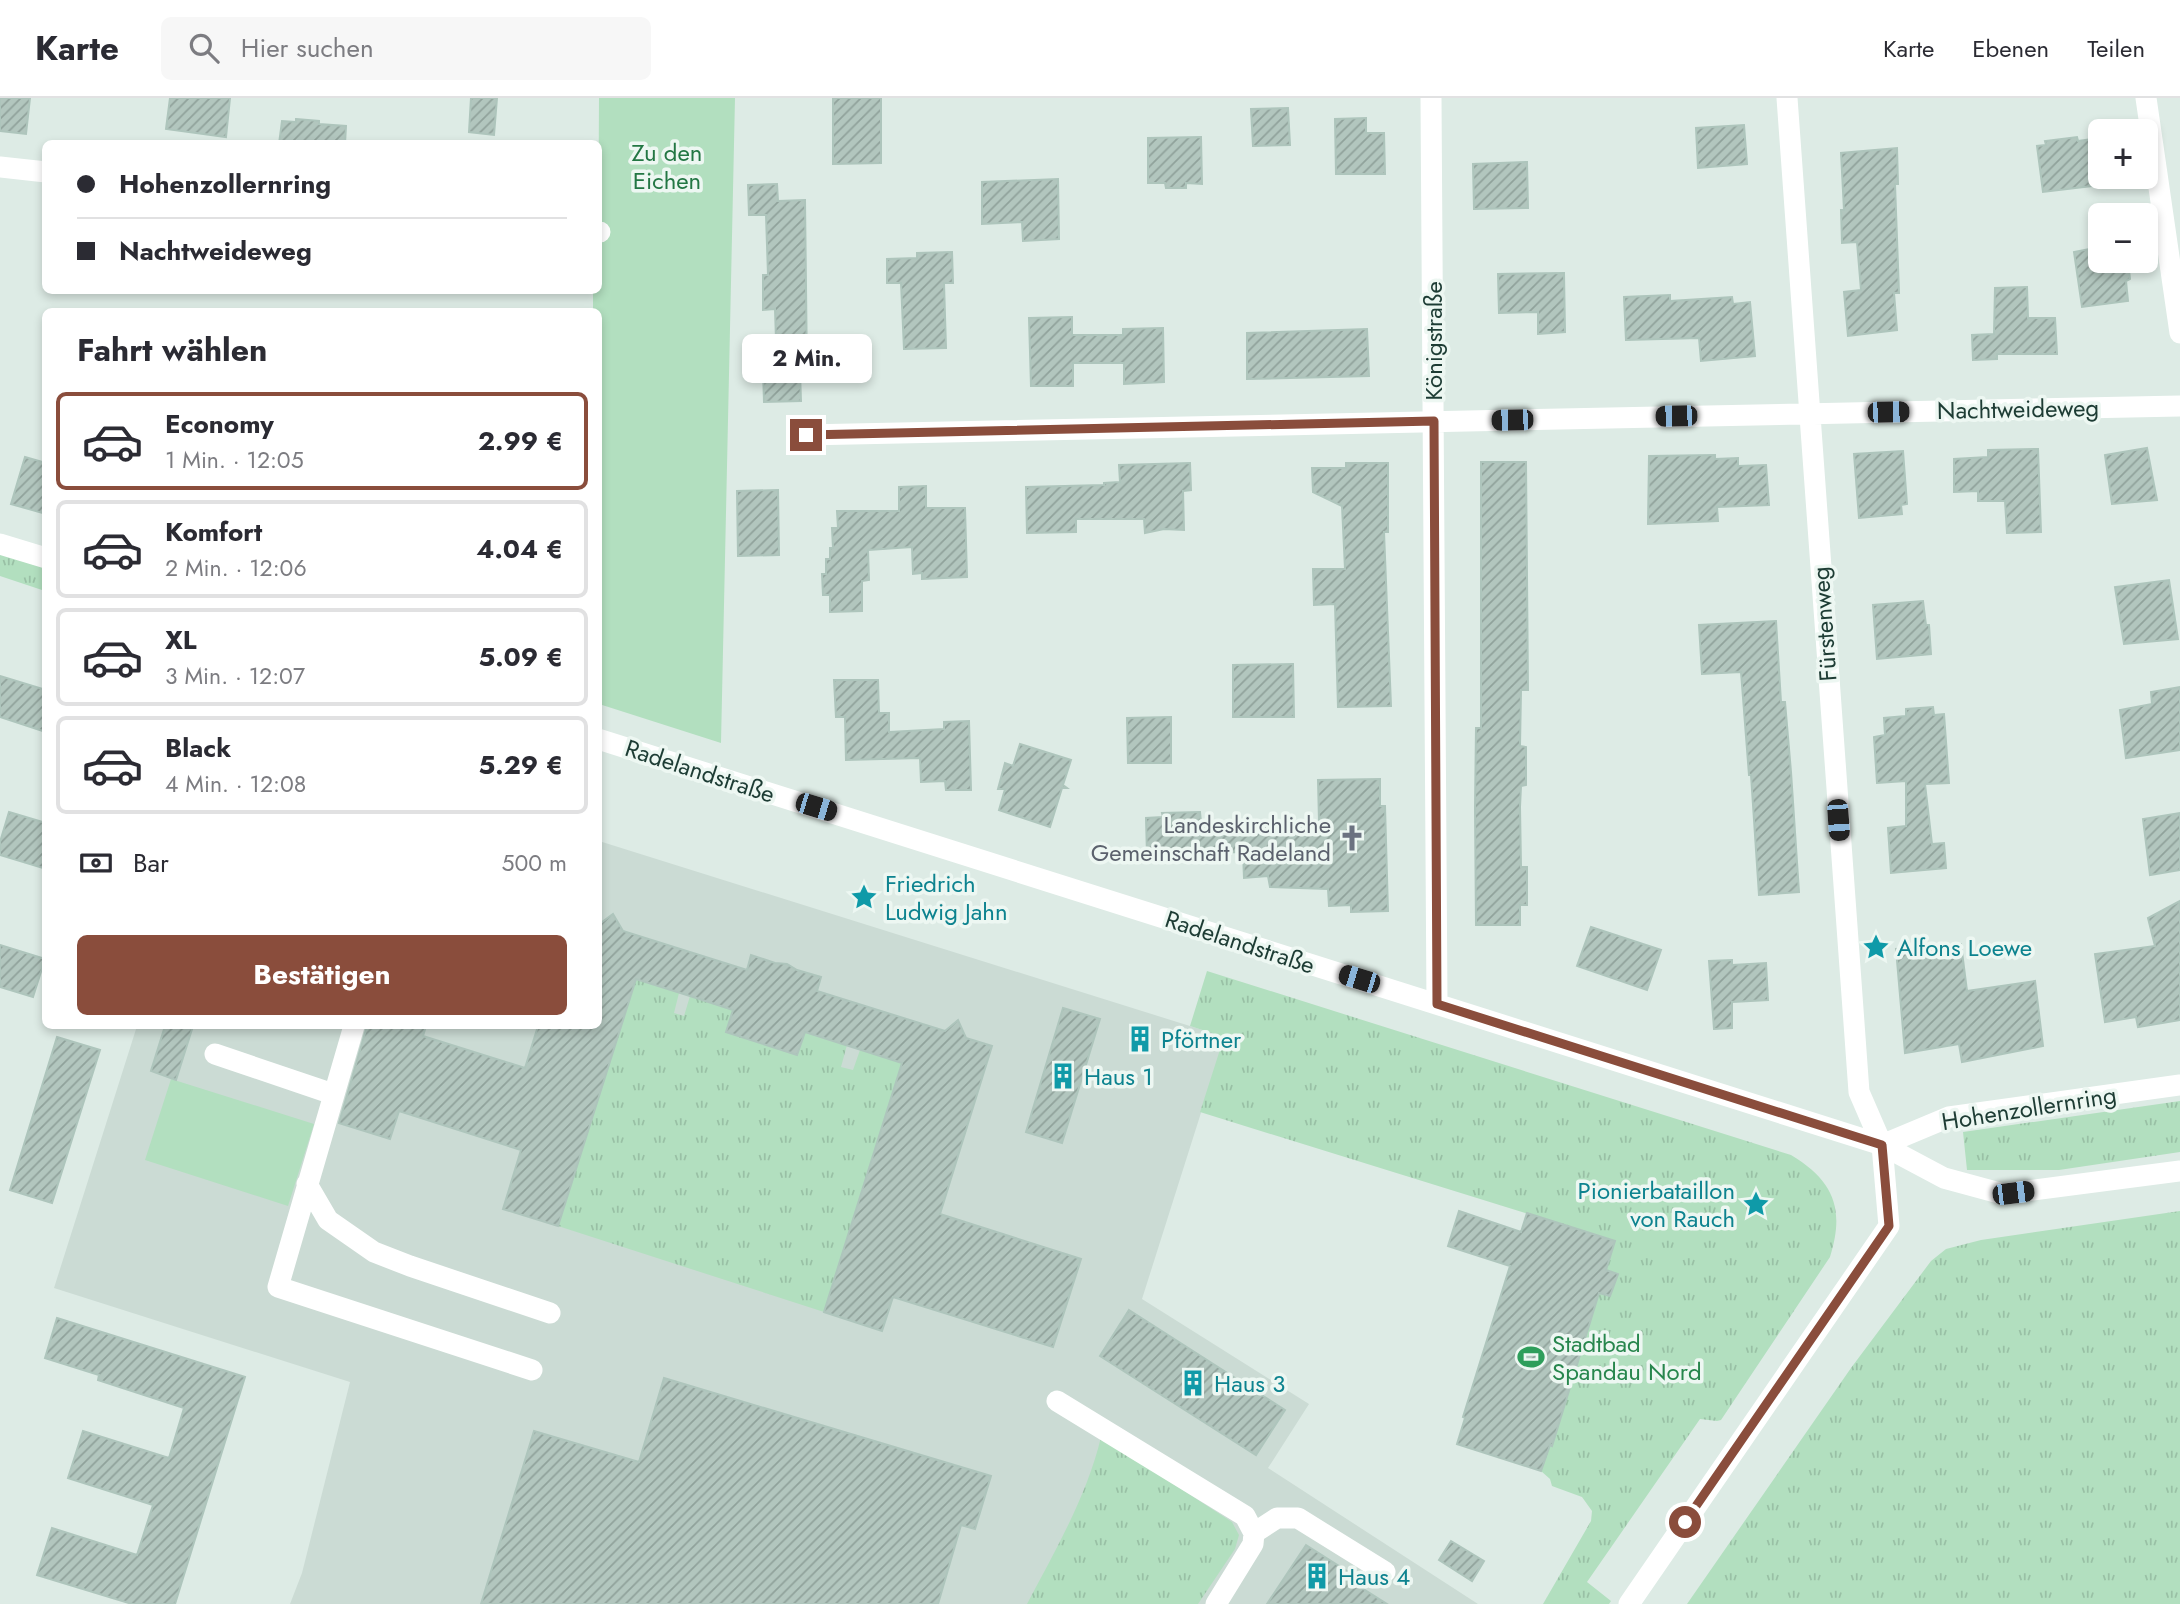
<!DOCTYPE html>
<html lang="de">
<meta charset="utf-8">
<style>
body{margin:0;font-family:Jost,sans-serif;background:#f7f7f7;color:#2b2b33;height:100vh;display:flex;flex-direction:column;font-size:26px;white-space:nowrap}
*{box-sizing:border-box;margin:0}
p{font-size:23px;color:#7c7c81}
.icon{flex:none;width:38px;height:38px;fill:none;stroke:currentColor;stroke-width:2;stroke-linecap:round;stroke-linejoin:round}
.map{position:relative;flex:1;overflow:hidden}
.panel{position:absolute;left:42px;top:210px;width:560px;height:721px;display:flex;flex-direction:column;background:#fff;border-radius:10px;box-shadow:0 4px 10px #0003}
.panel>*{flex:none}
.banner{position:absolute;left:42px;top:42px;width:560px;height:154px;border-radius:10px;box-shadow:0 4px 10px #0003;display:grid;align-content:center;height:154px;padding:0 35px;background:#fff}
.controls{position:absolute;left:2088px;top:21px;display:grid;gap:14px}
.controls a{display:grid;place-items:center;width:70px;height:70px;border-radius:10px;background:#fff;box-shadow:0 4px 10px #0003;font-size:35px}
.end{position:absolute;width:32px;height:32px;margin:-16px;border:9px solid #8a4d3c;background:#fff;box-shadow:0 0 0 4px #fff}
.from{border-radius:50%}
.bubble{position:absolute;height:49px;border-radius:10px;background:#fff;box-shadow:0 4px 10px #0003;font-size:23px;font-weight:700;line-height:49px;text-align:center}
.car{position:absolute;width:21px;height:42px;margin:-21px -10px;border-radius:9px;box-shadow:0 0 5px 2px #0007;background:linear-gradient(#222 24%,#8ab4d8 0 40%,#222 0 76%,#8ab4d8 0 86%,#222 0)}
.banner b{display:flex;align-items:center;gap:24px;height:66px;font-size:26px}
.banner b+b{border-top:2px solid #e1e1e2}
.banner i{width:18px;height:18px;background:#2b2b33}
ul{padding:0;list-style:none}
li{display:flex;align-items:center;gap:21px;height:98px;margin:0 14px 10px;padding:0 21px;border:4px solid #e1e1e2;border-radius:10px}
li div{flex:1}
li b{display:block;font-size:26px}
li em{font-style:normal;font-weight:700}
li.on{border-color:#8a4d3c}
li>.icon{width:63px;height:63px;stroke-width:1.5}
h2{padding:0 35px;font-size:32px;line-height:84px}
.pay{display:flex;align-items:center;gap:18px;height:77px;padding:0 35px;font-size:26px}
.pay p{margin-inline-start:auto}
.cta{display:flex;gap:14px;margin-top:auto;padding:14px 35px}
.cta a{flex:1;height:80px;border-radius:10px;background:#8a4d3c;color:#fff;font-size:28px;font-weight:700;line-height:80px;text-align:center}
header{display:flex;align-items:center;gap:42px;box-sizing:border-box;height:98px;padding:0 35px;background:#fff;border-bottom:2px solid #e1e1e2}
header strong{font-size:33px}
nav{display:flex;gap:38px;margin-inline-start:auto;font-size:24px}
.search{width:490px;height:63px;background:#f7f7f7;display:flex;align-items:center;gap:18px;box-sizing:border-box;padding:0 24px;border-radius:10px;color:#7c7c81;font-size:26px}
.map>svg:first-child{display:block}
.built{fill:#cbdbd4}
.grass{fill:url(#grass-tufts)}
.garden{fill:#b2dfbf}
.building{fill:url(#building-hatch);stroke:#aec5bc;stroke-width:2}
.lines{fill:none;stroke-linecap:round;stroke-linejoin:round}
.minor{stroke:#fff;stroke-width:21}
.route{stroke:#8a4d3c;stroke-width:9}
.labels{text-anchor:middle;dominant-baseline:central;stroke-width:7;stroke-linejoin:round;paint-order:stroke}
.park-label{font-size:24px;fill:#237744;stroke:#edf7f2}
.street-label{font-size:24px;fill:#1d3c34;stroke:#edf7f2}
.worship-label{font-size:24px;fill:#5b616d;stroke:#edf7f2;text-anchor:end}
.culture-label{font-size:24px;fill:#0d838f;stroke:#edf7f2;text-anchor:start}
.leisure-label{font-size:24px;fill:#27864d;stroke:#edf7f2;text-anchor:start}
</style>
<header>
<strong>Karte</strong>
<div class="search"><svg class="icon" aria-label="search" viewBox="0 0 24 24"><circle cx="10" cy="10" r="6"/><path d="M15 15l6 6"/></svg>Hier suchen</div>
<nav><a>Karte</a><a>Ebenen</a><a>Teilen</a></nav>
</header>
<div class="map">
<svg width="2180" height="1506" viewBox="0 0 2180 1506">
<defs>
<pattern id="grass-tufts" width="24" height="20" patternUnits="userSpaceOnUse" patternTransform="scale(1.75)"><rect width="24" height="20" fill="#b2dfbf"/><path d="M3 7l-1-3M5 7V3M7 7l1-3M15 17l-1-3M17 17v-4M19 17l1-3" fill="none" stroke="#99c0a5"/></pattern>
<pattern id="building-hatch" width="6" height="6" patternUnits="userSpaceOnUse" patternTransform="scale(1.75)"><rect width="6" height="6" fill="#b2c6be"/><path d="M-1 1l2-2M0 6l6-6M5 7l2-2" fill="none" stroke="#90a29b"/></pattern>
</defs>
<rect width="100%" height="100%" fill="#ddebe5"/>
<path class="built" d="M599 743 1225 939 1142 1201 1309 1306 1268 1370 1478 1506H290L302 1475 350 1284 54 1190 137 928H598Z"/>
<path class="grass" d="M0 456 45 470V493L0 478Z
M1207 873 1791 1057C1834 1083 1845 1111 1830 1159L1721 1322 1717 1323 1700 1321 1587 1484 1611 1503 1609 1506H1543L1591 1423 1592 1413 1582 1399 1552 1388 1550 1381 1541 1373 1550 1347H1552L1599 1195 1610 1198 1618 1177 1606 1172 1615 1143 1200 1014 1224 939 1190 928Z
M636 881 679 895 674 915 684 918 690 898 733 912 726 934 797 957 805 934 847 947 841 969 853 972 860 952 902 965 824 1214 558 1128Z
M2180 1003V1054L2059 1072H1967L1963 1034Z
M2180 1113V1506H1687L1851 1270 1931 1163 1946 1151 1981 1142Z
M1101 1339 1232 1424 1239 1437 1235 1451 1198 1506H1027C1055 1453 1087 1398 1101 1339Z"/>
<path class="garden" d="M599 0H735L721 645 599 606 598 214H593V193L598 192Z
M171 981 314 1026 288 1108 145 1062Z"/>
<path class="building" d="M0 0H30L26 36 0 33Z
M170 0H230L226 39 166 31Z
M471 0H497L494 37 469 34Z
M833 0H881V65L833 66Z
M1288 10 1290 47 1253 48 1251 11Z
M1366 20V35H1384L1385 76H1336L1335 21Z
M296 21 319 23V26L346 28 345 46H279L282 23 296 24Z
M1744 27 1747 66 1698 70 1696 30Z
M1201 39 1202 86 1186 85V90H1166L1165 85H1148V40Z
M2077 39 2078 43 2100 40V87L2043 94 2037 48 2046 47 2045 43Z
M1897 50 1898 86H1895L1899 195H1894L1897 232 1848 238 1844 194 1861 192 1857 144 1842 145 1841 112H1844L1841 55Z
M1527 64 1528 110 1474 111 1473 66Z
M1058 81 1059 141 1023 143 1022 124 982 126V84Z
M777 86 778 103 805 102 807 274H800L801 303 764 304 763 273H777L775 211 763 212V177H768L766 117H749L748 87Z
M2100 149V163H2128L2130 181 2126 183 2128 203 2082 209 2074 154Z
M952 154 953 185H944L946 250 904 251 901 185H887V161L917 160V155Z
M1564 175 1565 234 1538 236V214L1499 215 1498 176Z
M2027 189 2028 220H2055L2057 256H1997V261L1973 262 1972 237 1994 236 1995 190Z
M1670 197V203L1732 199 1733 206 1750 204 1755 258 1701 263 1699 240 1626 242 1624 199Z
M1072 219V237H1123V231L1163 230 1164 284 1124 286V265H1073V288H1031L1029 220Z
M1367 231 1369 278 1247 281V235Z
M2147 350 2157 402 2112 406 2105 357Z
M2038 351 2041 434 2007 435 2005 403H1978V393L1954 394V361L1988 359V352Z
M1903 353 1907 406 1901 407 1902 416 1859 420 1854 356Z
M1715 357V361L1738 360V368L1766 367 1769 407 1717 409 1718 423 1648 426 1649 358Z
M25 359 46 365V416L11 406Z
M1481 364H1526L1528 592H1521L1520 648 1526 649V687L1521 688 1520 709 1521 769H1527V807H1520V827H1476L1475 710 1476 630H1481Z
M1190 365 1191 392 1183 393 1184 432 1164 431 1145 435 1144 421H1076V434L1027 435 1026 389 1104 387V385L1120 384 1119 367Z
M1346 365H1388V434H1384L1391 608 1338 609 1335 506 1314 507 1313 471H1345L1342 408 1313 394 1312 370H1346Z
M926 388V410H965L967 479 922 481V475L913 476 912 449 868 452 869 482 862 483V513L830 514V497H823L822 476H826V461H830V450H833L832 430H838L837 413H899V389Z
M778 392 779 457 738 458 737 393Z
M2169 482 2178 541 2124 546 2115 489Z
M1923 503 1926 527H1929L1931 556 1877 561 1873 507Z
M1776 523 1781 604H1785L1791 674 1799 794 1759 797 1751 677H1749L1741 574 1702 576 1699 527Z
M1293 566 1294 619H1233V567Z
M0 578 46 592V634L0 619Z
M834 582H878L879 615H889V634L944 631V624L969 623 971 692H946L945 683 921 684 920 660 846 662 845 619H836Z
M2180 589V652L2126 660 2120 612 2152 606 2151 594Z
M1933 609 1934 617 1944 616 1949 685 1925 686 1932 746 1944 745 1946 770 1891 775 1888 730 1906 728V683L1877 685 1874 639 1885 637 1884 620 1906 618V611Z
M1171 619V665H1128L1127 620Z
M1020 646 1071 662 1063 687 1067 690H1062L1050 729 999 712 1005 691H998L1005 665 1013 668Z
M1380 681V708H1385L1388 813 1351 814V807L1329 808 1328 791 1270 789 1268 778 1244 780 1243 754 1147 757 1146 720 1163 719 1162 715 1200 714 1201 724 1319 723 1318 682Z
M9 714 46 725V771L0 757V744Z
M2180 715V772L2150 777 2143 721Z
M2180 803V922L2138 929 2136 919 2105 924 2095 856 2155 848 2148 820Z
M613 816 623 833 747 872 751 857 775 865 787 866 797 872 821 879 817 893 945 933 958 922 966 940 992 948 940 1116 1081 1161 1053 1249 893 1199 882 1233 824 1214 902 965 805 934 797 957 726 934 733 912 690 898 636 881 558 1128 503 1111 521 1052 399 1013 390 1041 339 1025 367 928H426L423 938 525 970 538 928H598V827Z
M1591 829 1661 852 1647 892 1577 868Z
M1961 846 1967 893 2035 883 2043 948 1962 964 1959 946 1905 955 1896 851Z
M0 847 45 861 33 899 0 889Z
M1732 862V867L1766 865 1768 902 1732 904V930L1714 931 1709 863Z
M1063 910 1100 921 1062 1045 1026 1034Z
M165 928H193L176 982 151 973Z
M57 939 100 952 52 1105 10 1092Z
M1459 1113 1521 1134 1527 1115 1615 1143 1606 1172 1618 1176 1610 1198 1599 1195 1552 1348 1550 1347 1541 1373 1457 1346 1465 1320 1463 1319 1510 1168 1448 1148Z
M1129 1212 1285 1312 1256 1357 1100 1258Z
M57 1220 245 1279 175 1506H132L37 1477 52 1430 137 1457 153 1407 68 1380 83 1333 169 1360 184 1310 98 1282 99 1277 45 1260Z
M664 1280 991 1378 975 1431 961 1427 938 1506H481L534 1333 639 1364Z
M1451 1443 1484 1463 1472 1483 1439 1462Z
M1306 1447 1350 1475 1346 1480 1387 1506H1267Z"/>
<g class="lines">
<path class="minor" d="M1431 0 1437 906
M2146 0 2180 235
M0 69 46 74
M598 134H600
M805 337 2180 308
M0 446 46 460
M598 641 1882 1047 1944 1080 2003 1096 2180 1073
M354 928 278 1189 532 1272
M215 956 333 996
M1882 1047 1949 1019 2180 987
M307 1086 328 1122 374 1154 410 1168 550 1215
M1057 1303 1245 1418 1254 1435 1253 1446 1216 1506
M1254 1435 1277 1420H1298L1385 1474
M1629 1506 1889 1128 1882 1047 1859 994 1787 0"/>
</g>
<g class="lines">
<path class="route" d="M806 337 1434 323 1437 906 1882 1047 1889 1128 1685 1424"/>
</g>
<defs>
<g id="church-bare" transform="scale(2.1)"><path d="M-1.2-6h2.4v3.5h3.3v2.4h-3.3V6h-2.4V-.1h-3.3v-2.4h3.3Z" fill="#6b7280" stroke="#edf7f2" stroke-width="2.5" paint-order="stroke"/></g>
<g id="sight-bare" transform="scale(2.1)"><path d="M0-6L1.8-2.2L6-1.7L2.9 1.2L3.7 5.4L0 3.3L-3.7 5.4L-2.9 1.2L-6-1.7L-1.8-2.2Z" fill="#0f9aa8" stroke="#edf7f2" stroke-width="2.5" paint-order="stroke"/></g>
<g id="building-bare" transform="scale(2.1)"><path d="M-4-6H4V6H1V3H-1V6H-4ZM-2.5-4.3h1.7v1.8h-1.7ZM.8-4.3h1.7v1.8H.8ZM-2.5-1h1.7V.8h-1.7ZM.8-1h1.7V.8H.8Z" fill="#0f9aa8" stroke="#edf7f2" stroke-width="2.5" paint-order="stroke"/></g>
<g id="stadium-bare" transform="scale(2.1)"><path d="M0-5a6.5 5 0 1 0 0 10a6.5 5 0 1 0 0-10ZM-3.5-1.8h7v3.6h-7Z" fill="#2e9e5b" stroke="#edf7f2" stroke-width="2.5" paint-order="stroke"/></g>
</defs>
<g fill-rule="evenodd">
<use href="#church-bare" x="1352" y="740"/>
<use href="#sight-bare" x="864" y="799"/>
<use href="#sight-bare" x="1876" y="849"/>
<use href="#building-bare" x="1140" y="941"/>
<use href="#building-bare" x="1063" y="978"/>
<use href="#sight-bare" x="1756" y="1106"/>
<use href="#stadium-bare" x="1531" y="1259"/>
<use href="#building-bare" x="1193" y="1285"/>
<use href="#building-bare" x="1317" y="1478"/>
</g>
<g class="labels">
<g class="park-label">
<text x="667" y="54">Zu den<tspan x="667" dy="28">Eichen</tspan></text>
</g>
<g class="street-label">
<text transform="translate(1433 243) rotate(-90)">Königstraße</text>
<text transform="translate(2018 311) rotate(-1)">Nachtweideweg</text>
<text transform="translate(1824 526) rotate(-94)">Fürstenweg</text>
<text transform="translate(700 673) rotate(18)">Radelandstraße</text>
<text transform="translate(1240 844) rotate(18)">Radelandstraße</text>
<text transform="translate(2029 1010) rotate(-9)">Hohenzollernring</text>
</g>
<g class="worship-label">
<text x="1331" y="726">Landeskirchliche<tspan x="1331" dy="28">Gemeinschaft Radeland</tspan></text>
</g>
<g class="culture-label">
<text x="885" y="785">Friedrich<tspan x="885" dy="28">Ludwig Jahn</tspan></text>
<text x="1897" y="849">Alfons Loewe</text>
<text x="1161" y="941">Pförtner</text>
<text x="1084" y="978">Haus 1</text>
<text x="1735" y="1092" text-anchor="end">Pionierbataillon<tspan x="1735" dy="28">von Rauch</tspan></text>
<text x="1214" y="1285">Haus 3</text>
<text x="1338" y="1478">Haus 4</text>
</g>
<g class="leisure-label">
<text x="1552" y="1245">Stadtbad<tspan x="1552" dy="28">Spandau Nord</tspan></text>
</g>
</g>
</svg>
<div class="controls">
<a>+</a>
<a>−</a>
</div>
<i class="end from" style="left:1685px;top:1424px"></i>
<i class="end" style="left:806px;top:337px"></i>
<div class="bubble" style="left:742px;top:236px;width:130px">2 Min.</div>
<i class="car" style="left:1888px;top:314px;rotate:89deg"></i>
<i class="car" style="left:1676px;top:318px;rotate:269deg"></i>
<i class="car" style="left:1512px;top:322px;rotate:269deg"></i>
<i class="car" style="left:816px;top:709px;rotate:107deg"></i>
<i class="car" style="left:1838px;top:722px;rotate:176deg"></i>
<i class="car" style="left:1359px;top:881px;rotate:287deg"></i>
<i class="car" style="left:2013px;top:1095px;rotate:83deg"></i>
<div class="banner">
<b><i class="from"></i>Hohenzollernring</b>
<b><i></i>Nachtweideweg</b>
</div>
<section class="panel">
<h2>Fahrt wählen</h2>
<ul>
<li class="on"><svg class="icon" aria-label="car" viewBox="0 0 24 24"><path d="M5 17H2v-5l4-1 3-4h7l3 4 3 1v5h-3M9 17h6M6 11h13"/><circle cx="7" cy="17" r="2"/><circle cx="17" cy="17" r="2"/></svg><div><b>Economy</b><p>1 Min. · 12:05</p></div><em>2.99 €</em></li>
<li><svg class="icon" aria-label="car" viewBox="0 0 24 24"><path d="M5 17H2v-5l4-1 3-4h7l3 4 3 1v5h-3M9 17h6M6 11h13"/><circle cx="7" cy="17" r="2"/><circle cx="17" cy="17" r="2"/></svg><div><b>Komfort</b><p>2 Min. · 12:06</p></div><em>4.04 €</em></li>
<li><svg class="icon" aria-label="car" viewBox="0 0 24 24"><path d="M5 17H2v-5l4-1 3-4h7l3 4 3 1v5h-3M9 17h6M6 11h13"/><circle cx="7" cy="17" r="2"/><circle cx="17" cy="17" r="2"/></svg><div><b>XL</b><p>3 Min. · 12:07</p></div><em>5.09 €</em></li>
<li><svg class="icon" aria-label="car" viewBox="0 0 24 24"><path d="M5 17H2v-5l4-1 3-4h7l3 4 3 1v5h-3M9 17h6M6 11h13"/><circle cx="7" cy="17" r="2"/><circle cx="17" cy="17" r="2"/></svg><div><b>Black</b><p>4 Min. · 12:08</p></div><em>5.29 €</em></li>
</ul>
<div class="pay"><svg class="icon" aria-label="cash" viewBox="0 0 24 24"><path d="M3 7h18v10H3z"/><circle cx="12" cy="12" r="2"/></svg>Bar<p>500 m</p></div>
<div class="cta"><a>Bestätigen</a></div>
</section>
</div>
